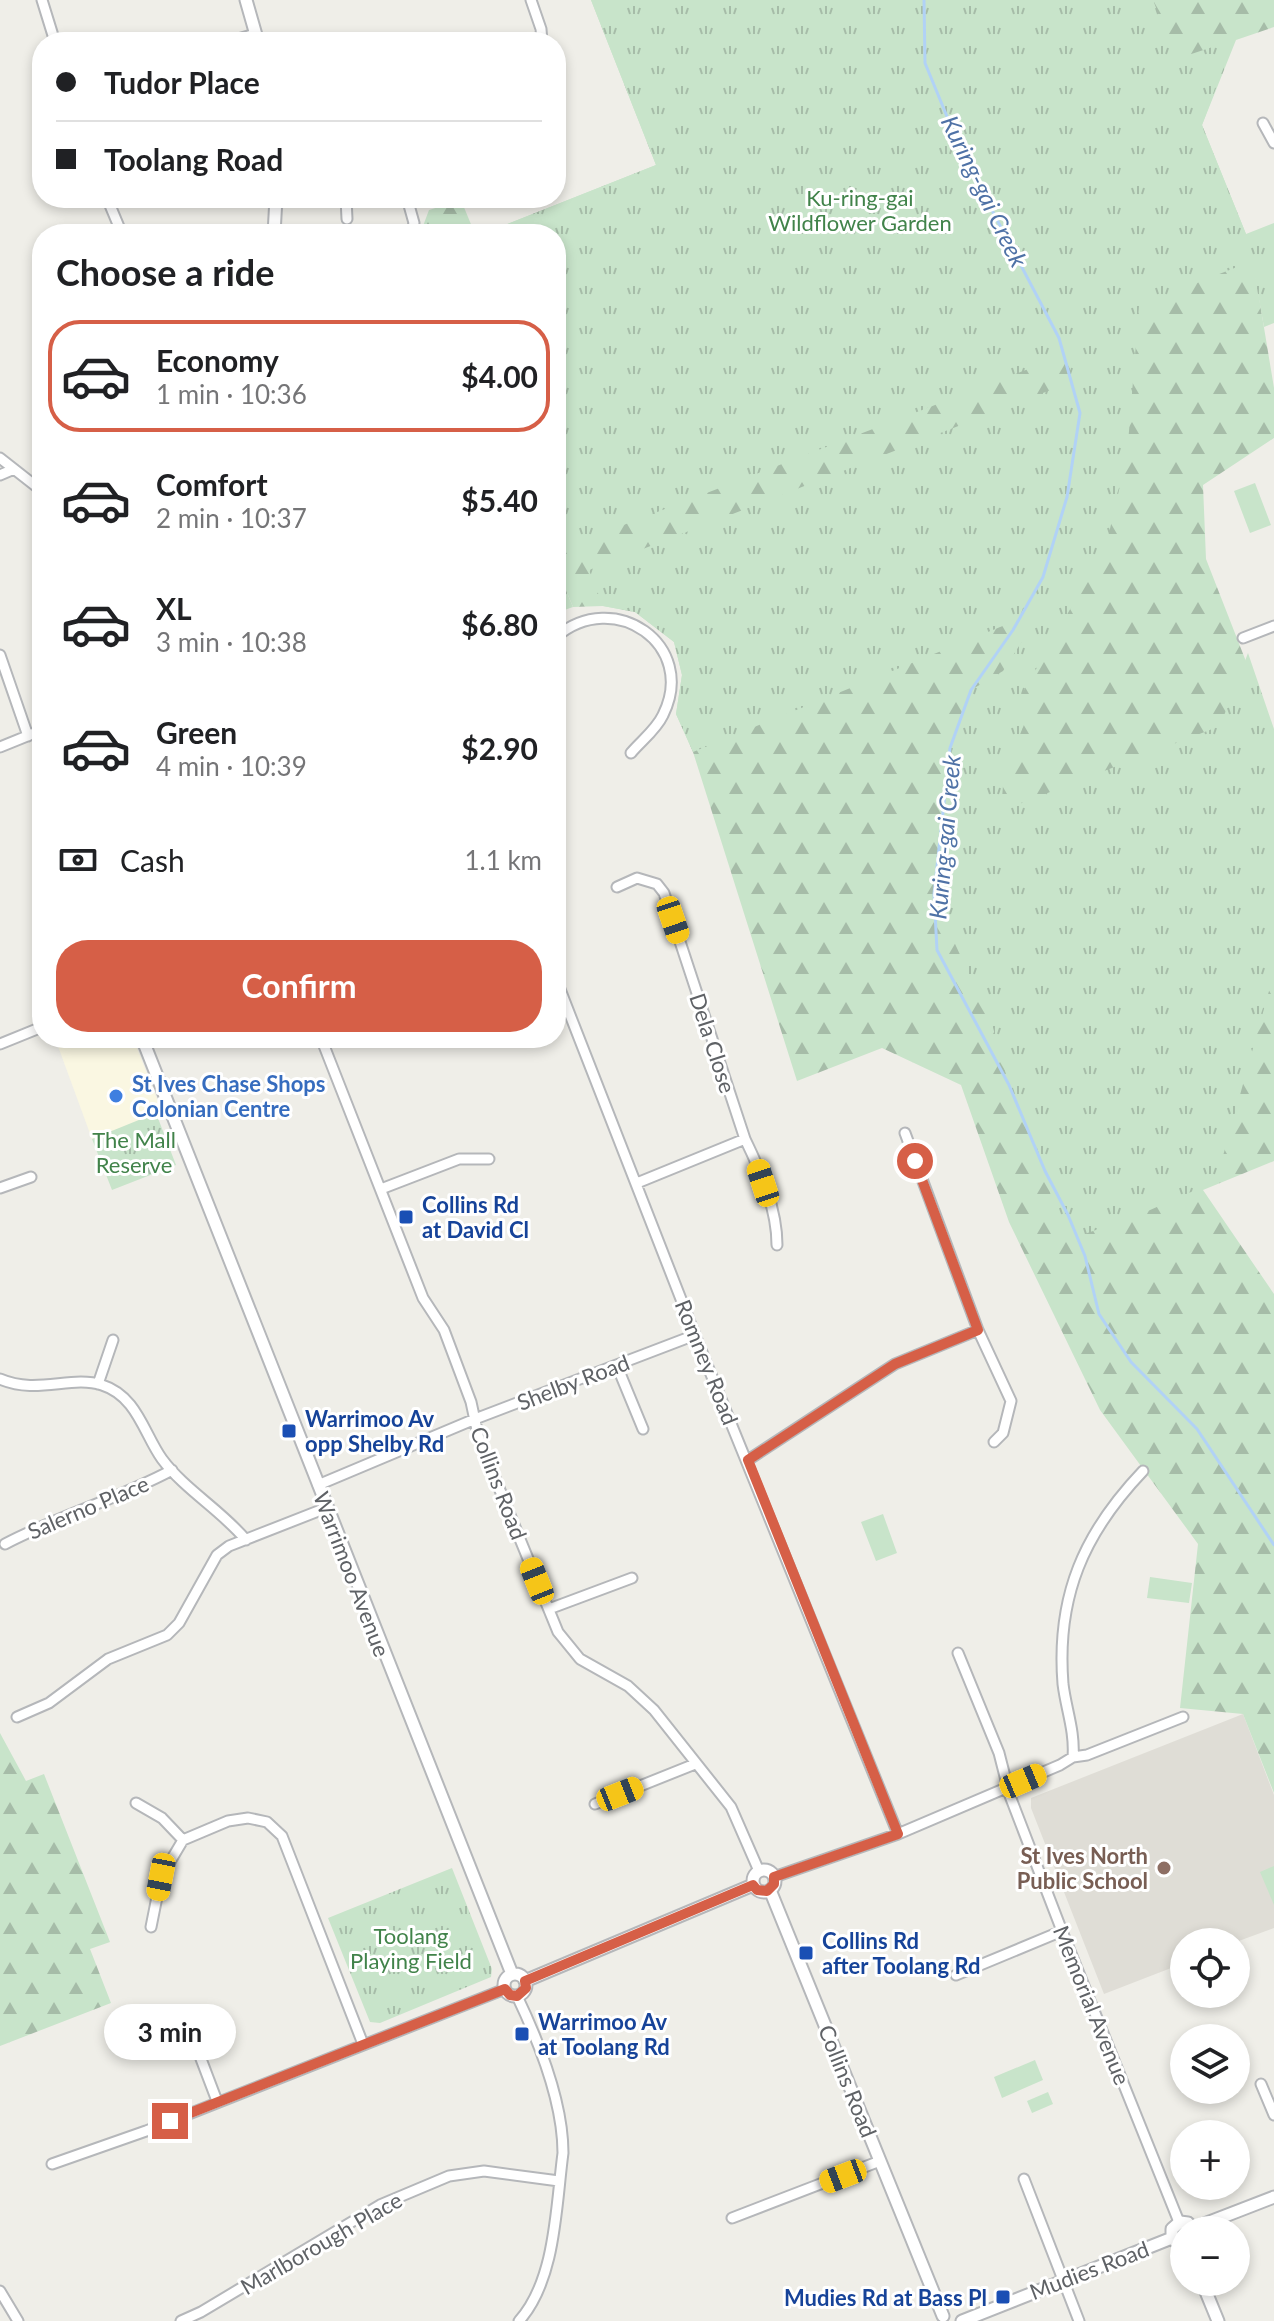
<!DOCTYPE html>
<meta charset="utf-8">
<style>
body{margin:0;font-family:Lato,sans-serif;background:#f2f2f2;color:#202124;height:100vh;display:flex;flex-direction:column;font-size:30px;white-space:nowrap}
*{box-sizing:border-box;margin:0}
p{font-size:26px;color:#757577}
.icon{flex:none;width:44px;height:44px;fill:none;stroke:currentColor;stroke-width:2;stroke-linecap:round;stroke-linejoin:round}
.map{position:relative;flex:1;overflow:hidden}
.side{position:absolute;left:32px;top:224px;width:534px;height:824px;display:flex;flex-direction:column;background:#fff;border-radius:32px;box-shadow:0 4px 12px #0003}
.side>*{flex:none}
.banner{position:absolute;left:32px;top:32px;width:534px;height:176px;border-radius:32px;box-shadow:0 4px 12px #0003;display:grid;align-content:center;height:176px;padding:0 24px;background:#fff}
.controls{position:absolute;left:1170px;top:1928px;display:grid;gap:16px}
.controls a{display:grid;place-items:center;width:80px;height:80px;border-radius:50%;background:#fff;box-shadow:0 4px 12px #0003;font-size:40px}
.end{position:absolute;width:36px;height:36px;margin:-18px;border:10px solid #d65f47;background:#fff;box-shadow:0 0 0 4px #fff}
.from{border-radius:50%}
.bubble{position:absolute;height:56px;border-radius:28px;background:#fff;box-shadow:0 4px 12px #0003;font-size:26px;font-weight:700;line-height:56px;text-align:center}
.car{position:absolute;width:24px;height:48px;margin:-24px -12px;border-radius:10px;box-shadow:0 0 6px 2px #0007;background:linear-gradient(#f5c518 24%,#345 0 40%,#f5c518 0 76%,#345 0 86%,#f5c518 0)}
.banner b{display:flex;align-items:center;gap:28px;height:76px;font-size:30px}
.banner b+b{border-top:2px solid #e0e0e0}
.banner i{width:20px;height:20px;background:#202124}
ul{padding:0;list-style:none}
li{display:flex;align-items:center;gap:24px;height:112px;margin:0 16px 12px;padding:0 8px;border:4px solid transparent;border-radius:32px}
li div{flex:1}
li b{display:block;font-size:30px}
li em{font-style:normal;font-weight:700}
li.current{border-color:#d65f47}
li>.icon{width:72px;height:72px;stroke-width:1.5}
h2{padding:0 24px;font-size:36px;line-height:96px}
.pay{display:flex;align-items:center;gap:20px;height:88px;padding:0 24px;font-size:30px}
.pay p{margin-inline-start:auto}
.primary-button{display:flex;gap:16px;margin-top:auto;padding:16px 24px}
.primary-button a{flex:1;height:92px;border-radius:32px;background:#d65f47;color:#fff;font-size:32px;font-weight:700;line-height:92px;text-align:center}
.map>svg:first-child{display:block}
.commercial{fill:#faf7e2}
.education{fill:#dfddd6}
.grass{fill:#c8e4ca}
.forest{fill:url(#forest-firs)}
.park{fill:url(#park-tufts)}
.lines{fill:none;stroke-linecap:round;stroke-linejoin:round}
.stream{stroke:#b1d2f6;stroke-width:3}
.minor-casing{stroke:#b5b7ba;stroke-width:13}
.tertiary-casing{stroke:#b5b7ba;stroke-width:15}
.minor{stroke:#fff;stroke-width:9}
.tertiary{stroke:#fff;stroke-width:11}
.route{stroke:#d65f47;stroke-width:10}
.shop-dot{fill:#3f7fe0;stroke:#fff;stroke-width:3}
.transit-dot{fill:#1a4fb4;stroke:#fff;stroke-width:3}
.education-dot{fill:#8d6e63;stroke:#fff;stroke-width:3}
.labels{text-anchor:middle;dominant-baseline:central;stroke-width:6;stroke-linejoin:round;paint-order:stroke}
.park-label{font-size:22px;fill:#41834a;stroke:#fff}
.street-label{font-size:22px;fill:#5f6266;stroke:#fff}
.shop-label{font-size:22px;font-weight:bold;fill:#366cbe;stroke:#fff;text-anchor:start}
.transit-label{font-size:22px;font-weight:bold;fill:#164399;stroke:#fff;text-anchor:start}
.education-label{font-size:22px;font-weight:bold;fill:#785e54;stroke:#fff;text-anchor:end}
.water-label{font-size:24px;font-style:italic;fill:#4f72a6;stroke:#fff}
</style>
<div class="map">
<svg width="1274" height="2321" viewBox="0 0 1274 2321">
<defs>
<pattern id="forest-firs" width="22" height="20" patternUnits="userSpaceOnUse" patternTransform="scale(2)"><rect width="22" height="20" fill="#c8e4ca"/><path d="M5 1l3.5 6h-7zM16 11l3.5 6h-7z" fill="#a6bca8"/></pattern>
<pattern id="park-tufts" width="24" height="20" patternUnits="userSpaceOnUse" patternTransform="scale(2)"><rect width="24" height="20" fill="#c8e4ca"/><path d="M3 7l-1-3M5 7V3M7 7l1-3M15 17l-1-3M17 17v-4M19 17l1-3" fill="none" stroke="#a6bca8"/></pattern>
</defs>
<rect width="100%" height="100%" fill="#efeee8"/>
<path class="commercial" d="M55 1038H133L162 1112 92 1139Z"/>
<path class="education" d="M1243 1714 1274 1795V1928L1236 1942H1184V1963L1104 1994 1031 1808V1798Z"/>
<path class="grass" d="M1255 483 1271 525 1250 533 1234 491Z
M883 1514 897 1553 876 1561 861 1522Z
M1150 1577 1192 1583 1189 1603 1147 1598Z
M1274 1866V1905L1260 1872Z
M1035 2060 1043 2080 1002 2098 994 2077Z
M1048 2092 1053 2104 1032 2113 1027 2101Z"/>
<path class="forest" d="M591 0H1274V27L1236 40 1202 125 1246 234 1253 261 1274 388V438L1203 485 1206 559 1274 733V1161L1203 1190 1274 1294V1793L1243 1714 1180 1708 1198 1544 1100 1410 1009 1222 961 1085 882 1048 797 1081 693 752 676 714 682 675 674 642 635 612 603 606 573 607 556 566V234H482L656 165Z
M461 200 475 234H420L429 210Z
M0 1733 26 1781 44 1774 110 1942 90 1949 111 2003 0 2046Z"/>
<path class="park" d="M591 0H1153L1176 59 1234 40 1202 125 1246 234 1274 223V323L1264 327 1252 261 1139 306 1127 456 1106 546 1010 715 1031 708 1004 773 1001 811 1220 726 1248 653 1274 729V973L1216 1181 1141 1214 1062 1242 1045 1171 1009 1085 992 1024 950 933 945 807 950 748 971 690 1003 671 1042 610 693 752 676 714 682 675 674 642 635 612 603 606 589 570 1071 382 1070 353 556 551V234H482L656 165Z
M556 566 573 607 556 613Z
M156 1113 176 1165 112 1190 92 1139Z
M452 1868 492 1969 491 1977 380 2023 370 2022 328 1918Z"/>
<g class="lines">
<path class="stream" d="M924 0 925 63 962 153 1059 338 1080 413 1067 497 1043 577 1013 630 971 690 950 748 934 894 937 950 1009 1085 1045 1171 1068 1215 1085 1256 1099 1314 1131 1362 1197 1429 1274 1545"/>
<g class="minor-casing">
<path id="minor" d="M42 0 55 42
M531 0 541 29 542 42
M228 42 255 34
M1263 123 1274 143
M107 198 122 234
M346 198 347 219
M407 198 414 223 411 234
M348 202 368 198
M0 458 42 491
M0 475 14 469
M556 637C614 587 698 645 663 715 656 730 641 741 631 753
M1243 638 1274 626
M0 655 28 736
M0 747 42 730
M617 887 637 878 657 884 664 893 745 1139C761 1172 777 1209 777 1245
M556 979 695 1335 898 1834
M321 1038 423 1298 444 1330 471 1402 479 1439 558 1632 580 1659 628 1686 654 1710 731 1807 759 1871
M0 1044 42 1027
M905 1133 978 1330 1011 1401 1003 1433 994 1442
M637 1183 745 1139
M0 1188 31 1177
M381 1189 459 1159H489
M617 1366 643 1429
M0 1379C37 1395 71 1375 102 1385 137 1396 144 1434 162 1459 185 1490 221 1510 246 1540
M98 1384 113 1340
M748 1460 895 1364 978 1330
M318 1485 475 1419 695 1335
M5 1544C58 1516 118 1499 172 1470
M549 1609 632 1578
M958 1653 999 1753 1010 1796 1062 1931 1179 2222
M17 1717 49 1703 108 1659 167 1635 179 1623 217 1555 229 1546 326 1508
M1073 1757C1075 1731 1066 1709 1063 1684 1056 1596 1084 1533 1143 1471
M136 1803 162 1818 183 1840
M595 1804 695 1764
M774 1877 898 1834 1060 1765 1073 1757 1087 1755 1183 1717
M151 1927 161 1877 183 1840 228 1821 248 1818 267 1822 282 1836 363 2044
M956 1975 1062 1931
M517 1996C539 2042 563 2102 563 2153 556 2205 556 2280 519 2321
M187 2022 217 2101
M1261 2084 1274 2115
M52 2164 146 2131 505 1989
M1024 2179 1079 2321
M732 2218 880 2161
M0 2291 18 2321
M181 2321 201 2312 380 2205 449 2176 484 2171 559 2181"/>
</g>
<g class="tertiary-casing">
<path id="tertiary" d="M246 0 258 42
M274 234 276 198
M142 1038 512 1974
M753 1881a11 11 0 1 1 22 0a11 11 0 1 1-22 0Z
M770 1890 943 2316
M504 1985a11 11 0 1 1 22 0a11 11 0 1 1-22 0Z
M525 1981 753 1885
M1194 2228 1274 2197
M1172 2238V2229L1180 2222 1188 2223 1194 2230
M1172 2238 1176 2242 1184 2245
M1202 2282 1218 2321
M962 2321 1172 2238"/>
</g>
<use href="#minor" class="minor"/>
<use href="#tertiary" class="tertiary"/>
</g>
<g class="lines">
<path class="route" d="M170 2121 505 1989 510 1995 517 1996 526 1988 525 1981 753 1885 757 1890 767 1891 774 1884V1877L898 1834 748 1460 895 1364 978 1330 915 1161"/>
</g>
<circle class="shop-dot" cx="116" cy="1096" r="8"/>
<g class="transit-dot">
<rect x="398" y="1209" width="16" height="16" rx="4"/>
<rect x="281" y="1423" width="16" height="16" rx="4"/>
<rect x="798" y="1945" width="16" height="16" rx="4"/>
<rect x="514" y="2026" width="16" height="16" rx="4"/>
<rect x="995" y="2289" width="16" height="16" rx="4"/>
</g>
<circle class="education-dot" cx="1164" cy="1868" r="8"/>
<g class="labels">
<g class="park-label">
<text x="860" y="197">Ku-ring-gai<tspan x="860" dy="25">Wildflower Garden</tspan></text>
<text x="134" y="1139">The Mall<tspan x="134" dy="25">Reserve</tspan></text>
<text x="411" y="1935">Toolang<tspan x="411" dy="25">Playing Field</tspan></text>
</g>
<g class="street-label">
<text transform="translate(713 1043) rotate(72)">Dela Close</text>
<text transform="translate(707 1362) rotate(68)">Romney Road</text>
<text transform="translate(573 1382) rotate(-21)">Shelby Road</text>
<text transform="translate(499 1483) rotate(69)">Collins Road</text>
<text transform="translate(88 1507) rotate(-23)">Salerno Place</text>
<text transform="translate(352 1574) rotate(69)">Warrimoo Avenue</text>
<text transform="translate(1092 2005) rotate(68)">Memorial Avenue</text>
<text transform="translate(848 2081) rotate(68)">Collins Road</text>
<text transform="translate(321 2243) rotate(-30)">Marlborough Place</text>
<text transform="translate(1089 2270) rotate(-21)">Mudies Road</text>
</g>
<g class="shop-label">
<text x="132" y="1083">St Ives Chase Shops<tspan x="132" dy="25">Colonian Centre</tspan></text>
</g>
<g class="transit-label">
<text x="422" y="1204">Collins Rd<tspan x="422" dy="25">at David Cl</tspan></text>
<text x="305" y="1418">Warrimoo Av<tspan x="305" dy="25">opp Shelby Rd</tspan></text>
<text x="822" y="1940">Collins Rd<tspan x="822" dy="25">after Toolang Rd</tspan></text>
<text x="538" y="2021">Warrimoo Av<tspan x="538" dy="25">at Toolang Rd</tspan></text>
<text x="987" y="2297" text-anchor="end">Mudies Rd at Bass Pl</text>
</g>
<g class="education-label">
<text x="1148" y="1855">St Ives North<tspan x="1148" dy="25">Public School</tspan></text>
</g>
<g class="water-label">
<text transform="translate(985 191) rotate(64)">Kuring-gai Creek</text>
<text transform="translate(944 837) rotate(-85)">Kuring-gai Creek</text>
</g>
</g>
</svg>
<div class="controls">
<a><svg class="icon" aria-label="locate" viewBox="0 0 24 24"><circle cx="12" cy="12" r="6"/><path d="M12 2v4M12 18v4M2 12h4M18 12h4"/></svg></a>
<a><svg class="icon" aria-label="layers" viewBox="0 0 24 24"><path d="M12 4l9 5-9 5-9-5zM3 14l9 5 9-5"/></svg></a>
<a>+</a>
<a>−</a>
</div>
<i class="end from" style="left:915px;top:1161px"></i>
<i class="end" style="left:170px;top:2121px"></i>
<div class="bubble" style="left:104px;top:2004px;width:132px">3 min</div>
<i class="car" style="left:673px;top:920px;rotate:161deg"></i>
<i class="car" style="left:763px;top:1183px;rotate:342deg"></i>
<i class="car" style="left:537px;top:1581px;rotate:338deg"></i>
<i class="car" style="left:1023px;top:1781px;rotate:67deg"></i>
<i class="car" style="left:620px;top:1794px;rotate:68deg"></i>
<i class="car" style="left:161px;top:1877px;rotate:191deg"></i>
<i class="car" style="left:843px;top:2176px;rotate:249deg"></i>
<div class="banner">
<b><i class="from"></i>Tudor Place</b>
<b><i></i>Toolang Road</b>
</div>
<section class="side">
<h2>Choose a ride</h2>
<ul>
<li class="current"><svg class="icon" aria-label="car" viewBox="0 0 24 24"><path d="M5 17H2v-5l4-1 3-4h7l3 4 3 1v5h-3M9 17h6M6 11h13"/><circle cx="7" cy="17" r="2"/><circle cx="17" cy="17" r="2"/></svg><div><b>Economy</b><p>1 min · 10:36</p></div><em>$4.00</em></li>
<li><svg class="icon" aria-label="car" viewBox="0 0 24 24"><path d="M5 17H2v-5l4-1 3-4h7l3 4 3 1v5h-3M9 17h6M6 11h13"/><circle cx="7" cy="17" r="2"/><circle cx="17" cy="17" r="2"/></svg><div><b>Comfort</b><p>2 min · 10:37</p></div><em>$5.40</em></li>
<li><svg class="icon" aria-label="car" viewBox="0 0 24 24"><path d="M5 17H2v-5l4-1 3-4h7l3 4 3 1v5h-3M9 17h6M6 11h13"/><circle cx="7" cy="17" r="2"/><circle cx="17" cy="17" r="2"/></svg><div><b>XL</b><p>3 min · 10:38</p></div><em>$6.80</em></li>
<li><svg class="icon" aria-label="car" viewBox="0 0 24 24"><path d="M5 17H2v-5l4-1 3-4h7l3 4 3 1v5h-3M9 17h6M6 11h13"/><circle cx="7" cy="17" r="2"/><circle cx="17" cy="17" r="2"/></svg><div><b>Green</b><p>4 min · 10:39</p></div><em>$2.90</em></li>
</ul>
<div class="pay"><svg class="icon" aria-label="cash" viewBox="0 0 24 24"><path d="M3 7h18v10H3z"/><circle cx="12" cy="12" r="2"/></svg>Cash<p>1.1 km</p></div>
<div class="primary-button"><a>Confirm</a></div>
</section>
</div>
